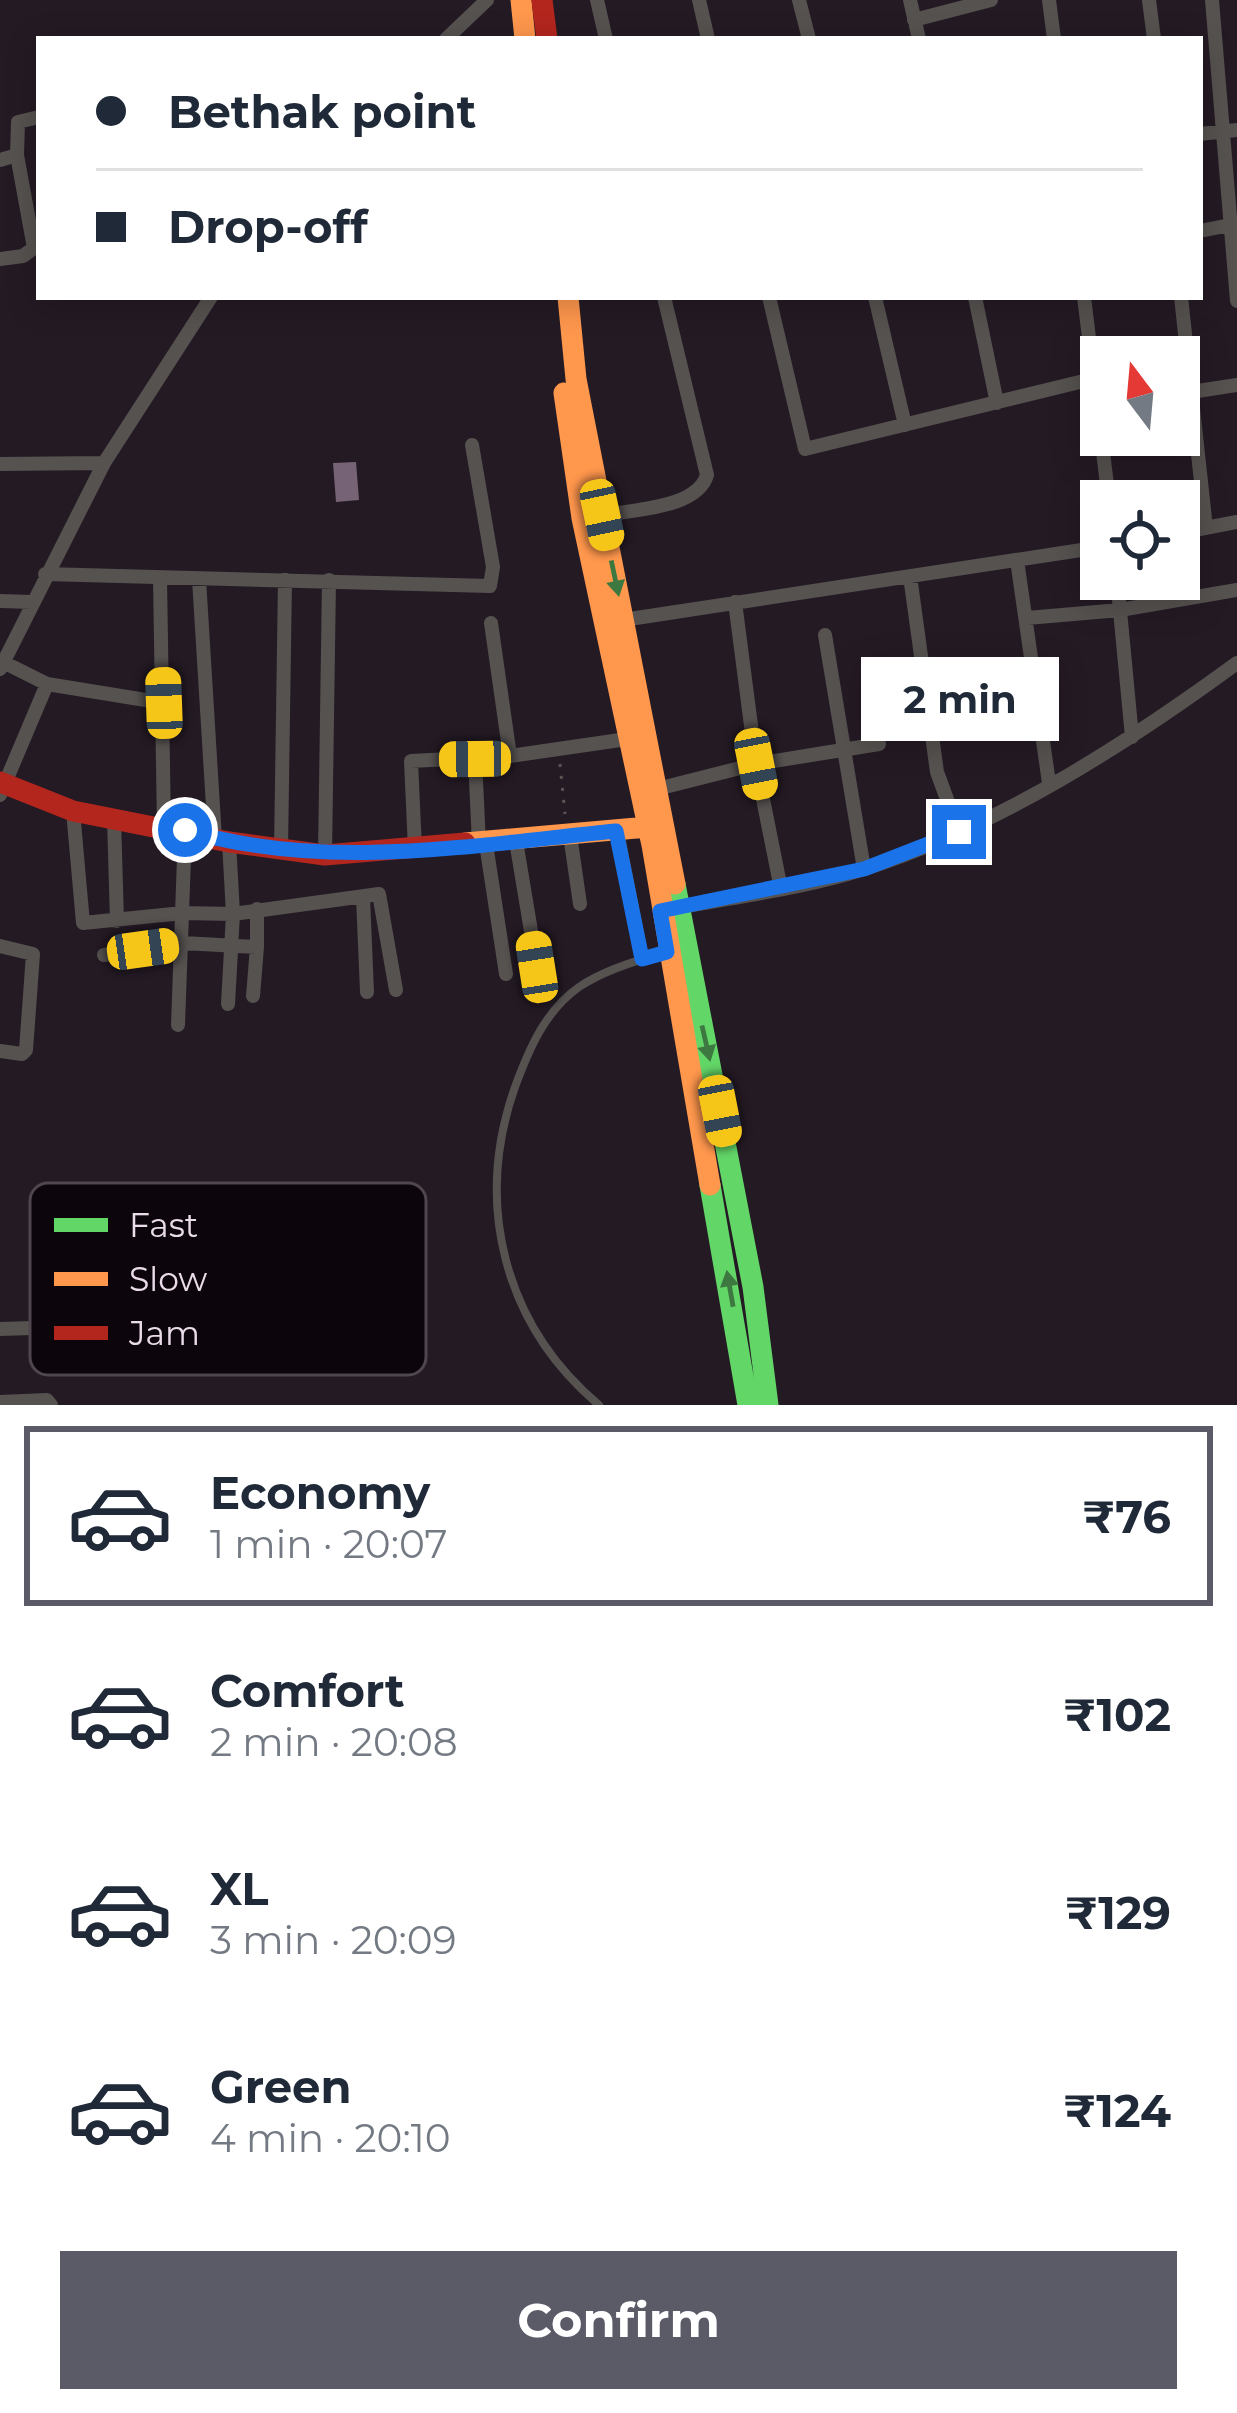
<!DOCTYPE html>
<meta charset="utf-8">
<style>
body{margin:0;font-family:Montserrat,sans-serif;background:#f6f6f7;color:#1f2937;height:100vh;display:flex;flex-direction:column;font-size:45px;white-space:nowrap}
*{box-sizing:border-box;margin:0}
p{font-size:39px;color:#747a83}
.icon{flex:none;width:66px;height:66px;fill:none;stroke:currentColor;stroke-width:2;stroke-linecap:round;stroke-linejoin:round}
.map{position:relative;height:1405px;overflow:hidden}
.drawer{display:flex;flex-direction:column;background:#fff;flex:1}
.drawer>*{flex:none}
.top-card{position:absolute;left:36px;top:36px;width:1167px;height:264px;border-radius:0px;box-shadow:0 6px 30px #0003;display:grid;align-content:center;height:264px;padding:0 60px;background:#fff}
.needle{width:78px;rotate:344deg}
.controls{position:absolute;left:1080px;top:336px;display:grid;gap:24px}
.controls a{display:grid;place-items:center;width:120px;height:120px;border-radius:0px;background:#fff;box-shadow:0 6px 30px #0003;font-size:60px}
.end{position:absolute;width:54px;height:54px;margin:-27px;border:15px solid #1a73e8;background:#fff;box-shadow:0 0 0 6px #fff}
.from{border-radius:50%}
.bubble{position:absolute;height:84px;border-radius:0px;background:#fff;box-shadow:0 6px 30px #0003;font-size:39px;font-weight:700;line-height:84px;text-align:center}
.car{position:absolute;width:36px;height:72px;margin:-36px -18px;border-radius:15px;box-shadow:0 0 9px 3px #0007;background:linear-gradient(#f5c518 24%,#345 0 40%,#f5c518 0 76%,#345 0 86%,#f5c518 0)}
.top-card b{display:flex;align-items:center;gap:42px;height:114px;font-size:45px}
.top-card b+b{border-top:3px solid #e0e1e3}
.top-card i{width:30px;height:30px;background:#1f2937}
ul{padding:21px 0 0;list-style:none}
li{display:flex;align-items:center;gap:36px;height:180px;margin:0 24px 18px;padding:0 36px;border:6px solid transparent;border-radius:0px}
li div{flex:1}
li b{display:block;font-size:45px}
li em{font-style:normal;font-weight:700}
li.on{border-color:#5b5b68}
li>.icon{width:108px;height:108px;stroke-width:1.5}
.primary-button{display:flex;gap:24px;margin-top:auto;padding:24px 60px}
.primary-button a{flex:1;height:138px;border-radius:0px;background:#5b5b68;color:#fff;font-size:48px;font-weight:700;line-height:138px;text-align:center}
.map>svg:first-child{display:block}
.building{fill:#766476}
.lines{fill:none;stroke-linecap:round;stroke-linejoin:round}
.path{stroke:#595555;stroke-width:3;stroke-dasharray:3 9;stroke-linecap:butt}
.lane{stroke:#555250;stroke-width:8}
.street{stroke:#555250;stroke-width:14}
.fast{stroke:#63d668;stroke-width:21}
.slow{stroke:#ff974d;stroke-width:21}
.jam{stroke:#b3261e;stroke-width:21}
.oneway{fill:#3c783f}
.route{stroke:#1a73e8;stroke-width:15}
.key{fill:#0c050c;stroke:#4f464e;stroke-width:3}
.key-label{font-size:33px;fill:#eadde9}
</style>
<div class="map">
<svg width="1237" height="1405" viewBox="0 0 1237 1405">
<rect width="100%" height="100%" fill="#241a24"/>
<path class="building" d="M356 462 359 500 336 502 333 463Z"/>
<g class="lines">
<path class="path" d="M560 764 565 814"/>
<path class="lane" d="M599 1405C503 1324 474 1203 515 1087 529 1049 545 1011 579 987 603 971 637 960 665 953"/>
<path class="street" d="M597 0 606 39
M699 0 708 39
M799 0 809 39
M910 0 919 39
M1049 0 1054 39
M1149 0 1154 39
M1212 0 1237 301
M914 20 991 0
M446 39 487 0
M1200 134 1237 130
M0 160 17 155 18 122 39 117
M1200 231 1230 225
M0 259 23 256 34 248 17 155
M769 297 805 449 1092 379
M875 297 905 425
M975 297 997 403
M1084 297 1109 501
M1181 297 1206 528
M1191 392 1237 385
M0 464 104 463
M602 516C632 509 697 509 707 475L664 297
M1179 533 1237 522
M1017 560 1049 783
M45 574 490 586 493 567 472 445
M910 576 937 772 959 832
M160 578 164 828
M199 579 215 839
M1117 579 1132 737
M0 601 32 602
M735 602 756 764 781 889
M1027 618 1120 610 1237 590
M623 620 1101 547
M491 623 510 756
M825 635 864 869
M3 662 47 684 164 703
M0 669 104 463 211 297
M475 759 479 844
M657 789 756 764 879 744
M0 795 47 684
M73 811 83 923 183 913 233 914 379 894 396 990
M114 819 117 921
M617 831 642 959
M570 835 580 904
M516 841 537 967
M486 844 506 974
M415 849 411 761 510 756 627 739
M281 850 285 580
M325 855 329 580
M363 897 367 992
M677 908C740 896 806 888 867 868 1000 825 1125 745 1237 663
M257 909V947
M0 946 33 954 26 1050 22 1054 0 1051
M104 955 183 943 257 947 253 996
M228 1004 233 914 229 842
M178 1025 185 830
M0 1329 64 1327
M0 1402 47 1400 51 1405"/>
<path class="fast" d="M675 884 753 1287 768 1405
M710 1185 748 1405"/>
<path class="slow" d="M521 0 525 39
M568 297 576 379 675 884
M564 393 582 518 652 845 710 1185
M465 843 648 827"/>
<path class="jam" d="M542 0 547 39
M0 782 73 811 229 842 325 855 465 843"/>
</g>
<defs><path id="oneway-solid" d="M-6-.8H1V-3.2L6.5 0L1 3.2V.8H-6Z" transform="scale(3)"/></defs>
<g class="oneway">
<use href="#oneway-solid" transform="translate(615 578) rotate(78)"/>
<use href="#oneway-solid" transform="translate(706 1043) rotate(77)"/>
<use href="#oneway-solid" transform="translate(730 1289) rotate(-100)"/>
</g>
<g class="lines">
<path class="route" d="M185 830C326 872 473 845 616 831L642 959 667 952 660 911 864 869 959 832"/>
</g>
<rect x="30" y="1183" width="396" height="192" rx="18" class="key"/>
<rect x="54" y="1218" width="54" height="14" fill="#63d668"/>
<rect x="54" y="1272" width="54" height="14" fill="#ff974d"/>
<rect x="54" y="1326" width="54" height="14" fill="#b3261e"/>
<g class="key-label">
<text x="129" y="1237">Fast</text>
<text x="129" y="1291">Slow</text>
<text x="129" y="1345">Jam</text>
</g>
</svg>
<div class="controls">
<a><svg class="needle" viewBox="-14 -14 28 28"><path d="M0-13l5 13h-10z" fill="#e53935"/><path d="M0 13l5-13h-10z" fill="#747a83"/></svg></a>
<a><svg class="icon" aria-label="locate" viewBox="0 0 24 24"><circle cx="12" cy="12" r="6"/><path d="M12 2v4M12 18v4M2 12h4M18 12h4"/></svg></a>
</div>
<i class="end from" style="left:185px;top:830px"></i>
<i class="end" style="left:959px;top:832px"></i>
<div class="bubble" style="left:861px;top:657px;width:198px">2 min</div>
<i class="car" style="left:602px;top:515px;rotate:168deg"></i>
<i class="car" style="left:164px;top:703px;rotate:358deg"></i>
<i class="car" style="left:475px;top:759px;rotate:269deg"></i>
<i class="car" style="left:756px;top:764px;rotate:169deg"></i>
<i class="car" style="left:143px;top:949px;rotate:82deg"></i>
<i class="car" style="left:537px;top:967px;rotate:351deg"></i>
<i class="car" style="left:720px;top:1111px;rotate:169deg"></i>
<div class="top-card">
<b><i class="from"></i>Bethak point</b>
<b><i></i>Drop-off</b>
</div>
</div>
<section class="drawer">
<ul>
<li class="on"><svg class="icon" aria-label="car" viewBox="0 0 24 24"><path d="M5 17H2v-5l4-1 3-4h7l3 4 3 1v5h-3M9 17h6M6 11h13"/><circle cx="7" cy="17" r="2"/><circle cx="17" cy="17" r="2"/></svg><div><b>Economy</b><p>1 min · 20:07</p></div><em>₹76</em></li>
<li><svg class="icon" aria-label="car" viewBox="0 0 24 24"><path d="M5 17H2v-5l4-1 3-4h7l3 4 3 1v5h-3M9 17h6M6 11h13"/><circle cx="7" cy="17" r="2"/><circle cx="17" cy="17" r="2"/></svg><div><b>Comfort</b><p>2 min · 20:08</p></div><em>₹102</em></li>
<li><svg class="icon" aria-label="car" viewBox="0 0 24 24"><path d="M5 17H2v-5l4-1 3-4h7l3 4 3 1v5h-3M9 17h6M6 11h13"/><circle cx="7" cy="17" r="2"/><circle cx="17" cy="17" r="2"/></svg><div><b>XL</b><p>3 min · 20:09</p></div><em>₹129</em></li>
<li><svg class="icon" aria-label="car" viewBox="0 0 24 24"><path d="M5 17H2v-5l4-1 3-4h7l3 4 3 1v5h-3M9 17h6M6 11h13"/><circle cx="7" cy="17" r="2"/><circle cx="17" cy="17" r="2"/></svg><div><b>Green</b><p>4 min · 20:10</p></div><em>₹124</em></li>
</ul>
<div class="primary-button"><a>Confirm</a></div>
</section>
